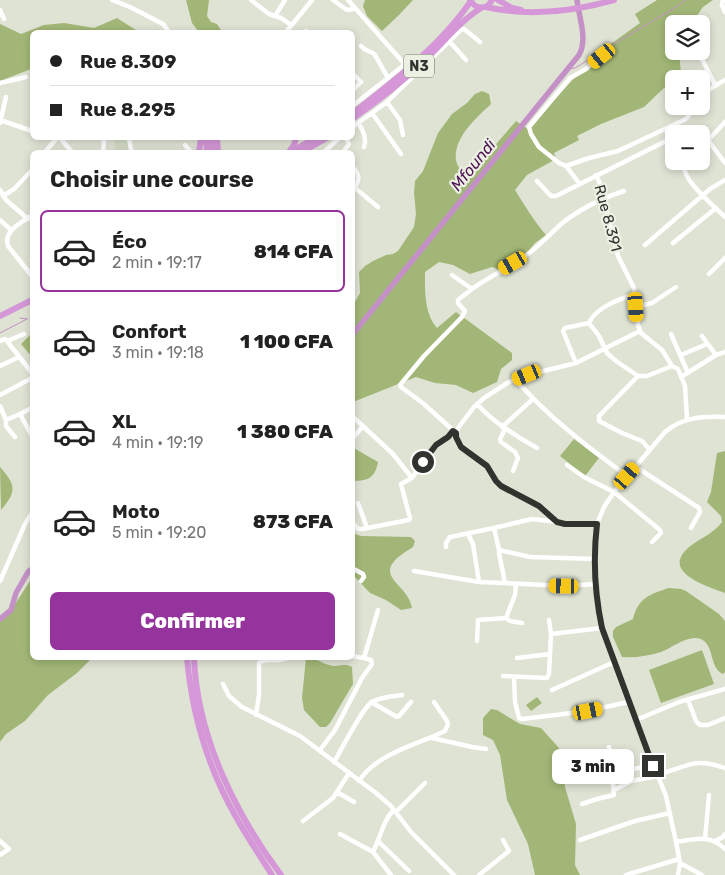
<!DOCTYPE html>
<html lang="fr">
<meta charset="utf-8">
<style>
body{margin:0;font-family:Rubik,sans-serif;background:#f2f2f2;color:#222;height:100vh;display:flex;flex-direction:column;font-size:19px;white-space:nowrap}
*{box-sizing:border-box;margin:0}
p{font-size:16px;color:#767676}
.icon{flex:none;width:28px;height:28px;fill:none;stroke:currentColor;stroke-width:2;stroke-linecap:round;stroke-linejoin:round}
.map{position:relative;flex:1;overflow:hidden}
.sheet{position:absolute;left:30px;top:150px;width:325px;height:510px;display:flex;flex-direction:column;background:#fff;border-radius:8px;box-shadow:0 2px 8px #0003}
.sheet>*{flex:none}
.guide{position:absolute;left:30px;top:30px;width:325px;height:110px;border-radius:8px;box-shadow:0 2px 8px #0003;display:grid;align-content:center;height:110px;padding:0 20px;background:#fff}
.tools{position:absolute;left:665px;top:15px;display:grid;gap:10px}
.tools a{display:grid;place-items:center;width:45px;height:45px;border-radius:8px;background:#fff;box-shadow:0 2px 8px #0003;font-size:25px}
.end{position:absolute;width:22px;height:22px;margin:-11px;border:6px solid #31332e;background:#fff;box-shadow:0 0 0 2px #fff}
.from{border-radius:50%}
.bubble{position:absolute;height:35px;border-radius:8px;background:#fff;box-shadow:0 2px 8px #0003;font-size:16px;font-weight:800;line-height:35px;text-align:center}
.car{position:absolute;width:15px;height:30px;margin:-15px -8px;border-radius:6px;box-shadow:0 0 4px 1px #0007;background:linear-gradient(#f5c518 24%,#345 0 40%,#f5c518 0 76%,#345 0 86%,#f5c518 0)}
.guide b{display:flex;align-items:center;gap:18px;height:48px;font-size:19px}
.guide b+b{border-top:1px solid #e0e0e0}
.guide i{width:12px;height:12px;background:#222}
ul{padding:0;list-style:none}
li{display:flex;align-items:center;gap:15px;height:82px;margin:0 10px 8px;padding:0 10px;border:2px solid transparent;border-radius:8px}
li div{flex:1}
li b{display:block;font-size:19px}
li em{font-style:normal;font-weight:800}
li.current{border-color:#94349c}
li>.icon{width:45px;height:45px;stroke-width:1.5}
h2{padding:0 20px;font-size:22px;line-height:60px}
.action{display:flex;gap:10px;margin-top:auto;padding:10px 20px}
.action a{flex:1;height:58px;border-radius:8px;background:#94349c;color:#fff;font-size:20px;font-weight:800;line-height:58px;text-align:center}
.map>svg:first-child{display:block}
.built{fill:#d3dbc5}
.green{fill:#a2b777}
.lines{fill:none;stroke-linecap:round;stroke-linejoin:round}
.stream{stroke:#c491c7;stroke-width:1}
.river{stroke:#c491c7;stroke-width:5.5}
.minor{stroke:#fff;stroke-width:4.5}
.highway{stroke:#d597d8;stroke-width:6}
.route{stroke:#31332e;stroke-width:6}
.labels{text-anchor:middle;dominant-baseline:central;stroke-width:4.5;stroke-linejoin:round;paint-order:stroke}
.shield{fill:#ebf0e2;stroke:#696c64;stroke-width:1}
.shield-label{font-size:14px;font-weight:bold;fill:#31332e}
.street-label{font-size:15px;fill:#31332e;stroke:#ebf0e2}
.water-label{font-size:16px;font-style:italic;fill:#501355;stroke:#ebf0e2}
</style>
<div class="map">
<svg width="725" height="875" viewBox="0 0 725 875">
<rect width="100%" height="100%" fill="#dee3d4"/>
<path class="built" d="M115 138H128L130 152H115Z"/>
<path class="green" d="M186 0H209L207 16 211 22 217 24 221 30 220 32H199L192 23Z
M365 0H413L399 15 382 31 367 16 363 6Z
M657 0H713L703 7 691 24H674V51H679L681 74 664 88 644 107 601 124 577 136 579 140 554 153 556 159 527 175 515 190C525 206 534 221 546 235L535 243 510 274 492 267 470 274 453 265 439 262 425 272C425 291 424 313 437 328L456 312 512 353V360L501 369 497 382 473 393 456 385 435 383 416 377 353 402 352 307 360 293 359 272 365 266 373 261 386 255 393 254 398 251 414 227 416 214 414 193 415 181 423 171 438 133 452 114 467 103 475 94 482 91 489 94 491 104C477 117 453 138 456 160 457 166 462 172 465 177L467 178 475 174 478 165 516 121 528 129 576 76 612 53 608 46 640 23 635 14Z
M117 18 139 32H32V64L31 69 0 81V24L21 34 44 25 64 23 94 28Z
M32 333V357L21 344Z
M574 439 599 458 585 476 560 456Z
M352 447 378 462C375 478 368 481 353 481Z
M725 451V593C710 587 664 574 685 551 696 539 713 535 722 522L721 516 707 502 711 492 717 453Z
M0 467C16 485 17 491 1 510Z
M352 533 361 536 411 537 415 541 413 547C364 576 408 581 412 608L401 610 386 600 370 593 353 575Z
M32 578V658H92L77 673 48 695 25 721 6 734 0 742V621L15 604Z
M669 588 681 589 686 591 719 614 725 621V672L723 674C709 668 715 646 701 639 688 634 672 648 661 652 648 656 635 658 622 657L613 637V631L616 627 633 619C638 598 650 594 669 588Z
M702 650 714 684 661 703 649 670Z
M306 658C315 657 321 663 329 665 337 668 344 662 352 667L353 684 330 723 326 727H320L304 710 302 698Z
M537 697 542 703 531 711 526 705Z
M491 709 497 710 520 724 541 728 559 748 563 764 565 787 576 824 575 865 580 875H535L528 844 507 800 500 755 493 740 483 735V718Z"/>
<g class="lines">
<path class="stream" d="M607 48 668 12 686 0
M568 69 575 68 604 50
M20 318 27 319
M0 333 27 319"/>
<path class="river" d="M352 335 579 55C588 39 579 18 577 0
M0 619 11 610 16 593 28 572 32 569"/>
<path class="minor" d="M112 0 130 7 163 24 169 32
M251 0 269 14 281 18 291 25
M333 0 347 10 354 9
M348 0 408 68
M723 0 722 5 725 12
M0 10 4 19
M275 16 285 0
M306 31 307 32
M286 32 312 0
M450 42 466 60
M361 46C367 53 371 50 375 55L388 78 405 64
M698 51 715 85
M352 73 361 82 352 91
M0 83 26 77
M701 98 710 89 725 80
M387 102 400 120 403 135
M352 106 388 78
M372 113 387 102 461 30 464 29 480 42
M0 120 32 131
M0 123 6 97
M358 123 372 113 401 154
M352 127 358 123C363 129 367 139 364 147
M60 138 72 152
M103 138 104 141 103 152
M129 138 131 150 133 152
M708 140 725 163
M185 145 191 152
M701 148 725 122
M45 152 57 138
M324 152 339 138
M343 152 349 144 346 138
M688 161 684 165C682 180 714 206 725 217
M352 166C361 175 360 181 352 191
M566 166 589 158 618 151 684 120 688 117 694 106
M596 175 604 192 608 218 618 256 634 288 638 325 641 333 662 350 672 366 678 369 685 386 687 420
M537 181 551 196H556L674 137
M579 183 566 166 559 163 539 147 531 134 529 127 570 78 586 69 608 49
M355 188 378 207
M0 190 6 200 28 219
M3 196 14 189 32 170
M32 215C22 223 3 230 8 246L32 276
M0 220 11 230
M673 243 716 208
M645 245 710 189 725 180
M709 274 725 258
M452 275 472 289 458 300V303L465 311 462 317 424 356 400 385 401 387 424 404 456 433
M472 289C489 277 508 268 525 256 538 247 548 236 560 225 579 209 600 199 624 191
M636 307 652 303 676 287
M589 323C596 307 620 299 635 294
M671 334 688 373
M702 336 716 355 725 352
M0 341 5 339 7 341 32 373
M7 341 24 334
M681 355 707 344
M576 363 563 331 565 328 589 323 599 336 607 353 616 361 638 376H647L672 366
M0 366 19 357
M638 376 599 416V421L622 433 642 441 649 449
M681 377 716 355
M516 380C548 417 588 447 627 476
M0 395 32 378
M477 404C494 423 515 435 537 448
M0 406 6 420 20 414 32 436
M20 414 32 408
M352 416 393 454 412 478
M6 420V426L15 437
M502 427 533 399
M505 429 500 439 501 442 515 452 518 458 513 471
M352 439 363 426
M567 465 584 477 614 492 660 530 661 533 652 542
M636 467 699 508 700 512 691 528
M358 503 367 528
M352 522 358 529H362L409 520 410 518 401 484 412 478 429 453 453 431
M597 524H565L557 522 543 508 501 486 496 481 487 466 461 447 456 437 458 428 474 407 484 398 509 382 527 375 576 363 640 331
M494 528 532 519 557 522
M468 534 473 544 479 582
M446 547V543L450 537 494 528 499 550
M595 559 530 557 499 550V553L505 583 564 586 596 584
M352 568 363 574 364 577 361 581
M414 571 479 582 505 583
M0 581 25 524 32 513
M506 618 510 621 522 623
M549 620 551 634
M477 641 478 620 506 618 515 595 516 584
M352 656 364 658 378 610
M517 658 550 654
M503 676 547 678 549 674 551 634 602 628
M514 678 515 702 519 718 522 719 588 711 628 702
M223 684 229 696 242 707 300 736 376 793 391 806 411 832 454 875
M552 690 614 662
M688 700 696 721 700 725H708L725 718
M371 702 397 717 399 716 411 702
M256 715 259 695V663C267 657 278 663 287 658
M636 720 679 702 725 689
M432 738 472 747 486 749
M609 747 612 772
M320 750 335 730 362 678 372 664 371 660 364 658
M334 762C342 749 362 708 372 702 381 697 393 696 402 695
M359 781C377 753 417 745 445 731L448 724 447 721 434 702
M614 790 631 781 658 776
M337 792 354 802
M582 804 597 799 614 795 612 772 653 766 659 772 663 773C691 765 695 758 725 768
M396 812 425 783
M303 821 333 798 349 773
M340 834 373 852 391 875
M705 839 709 795
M580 840 635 821 670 813
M0 841 9 849 0 855
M715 841 723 837 725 834
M379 842 409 871
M676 842C696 839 710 834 725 849
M373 852C380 839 383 820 394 810
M680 863 702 875
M479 875 509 851 503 840
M626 875 679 859
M678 875 680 863 676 842 666 796 627 699 602 628 598 609 595 559 597 524 604 507 614 492 665 432C682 417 704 416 725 417"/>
<path class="highway" d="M470 0C476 10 487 10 492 0
M498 0 512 8 521 10
M486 7C529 17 571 12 614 0
M352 114C395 80 440 46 471 1
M352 119C378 101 402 82 424 61 443 43 459 22 481 8
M206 138 207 152
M212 138 213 152
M217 138 218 152
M199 152 201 138
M289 152 294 145 296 138
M291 152 315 138
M302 152 327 138
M0 316 32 300
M187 658C192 714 208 768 236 817 247 837 260 856 272 875
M194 658C197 736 235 813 281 875"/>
</g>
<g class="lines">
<path class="route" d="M423 462 436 445 448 437 453 431 456 433V437L461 447 487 466 496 481 501 486 539 506 557 522 565 524H597C593 558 595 595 602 628L653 766"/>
</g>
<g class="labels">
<rect class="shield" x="404" y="54.5" width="30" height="23" rx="4"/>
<g class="shield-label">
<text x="419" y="66">N3</text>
</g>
<g class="street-label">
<text transform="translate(608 218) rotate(75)">Rue 8.391</text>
</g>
<g class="water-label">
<text transform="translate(473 165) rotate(-51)">Mfoundi</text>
</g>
</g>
</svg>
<div class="tools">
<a><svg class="icon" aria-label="layers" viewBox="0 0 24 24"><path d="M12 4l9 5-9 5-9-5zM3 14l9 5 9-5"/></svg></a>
<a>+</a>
<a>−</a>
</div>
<i class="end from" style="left:423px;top:462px"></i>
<i class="end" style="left:653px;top:766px"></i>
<div class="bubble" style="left:552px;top:749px;width:82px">3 min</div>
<i class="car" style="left:602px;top:56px;rotate:231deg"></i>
<i class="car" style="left:513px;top:263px;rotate:240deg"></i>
<i class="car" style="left:636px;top:307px;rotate:176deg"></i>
<i class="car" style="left:527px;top:375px;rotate:248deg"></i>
<i class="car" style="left:627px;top:476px;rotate:41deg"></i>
<i class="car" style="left:564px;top:586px;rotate:271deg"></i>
<i class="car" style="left:588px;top:711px;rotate:79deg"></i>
<div class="guide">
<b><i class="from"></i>Rue 8.309</b>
<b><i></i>Rue 8.295</b>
</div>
<section class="sheet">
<h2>Choisir une course</h2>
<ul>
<li class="current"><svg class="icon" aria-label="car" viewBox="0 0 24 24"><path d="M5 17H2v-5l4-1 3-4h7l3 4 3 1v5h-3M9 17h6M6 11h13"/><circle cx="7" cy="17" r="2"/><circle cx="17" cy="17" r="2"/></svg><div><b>Éco</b><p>2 min · 19:17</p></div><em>814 CFA</em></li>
<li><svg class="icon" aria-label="car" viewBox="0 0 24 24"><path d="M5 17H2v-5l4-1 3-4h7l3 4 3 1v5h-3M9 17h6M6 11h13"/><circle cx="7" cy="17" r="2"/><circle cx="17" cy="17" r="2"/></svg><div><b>Confort</b><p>3 min · 19:18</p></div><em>1 100 CFA</em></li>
<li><svg class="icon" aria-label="car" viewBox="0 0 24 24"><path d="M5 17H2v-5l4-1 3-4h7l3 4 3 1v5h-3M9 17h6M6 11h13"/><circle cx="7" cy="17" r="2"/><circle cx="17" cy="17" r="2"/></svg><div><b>XL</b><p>4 min · 19:19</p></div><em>1 380 CFA</em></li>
<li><svg class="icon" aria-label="car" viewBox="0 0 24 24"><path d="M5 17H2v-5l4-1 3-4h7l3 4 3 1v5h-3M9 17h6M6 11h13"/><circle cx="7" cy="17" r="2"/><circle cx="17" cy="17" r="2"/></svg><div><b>Moto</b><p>5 min · 19:20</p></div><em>873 CFA</em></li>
</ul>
<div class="action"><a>Confirmer</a></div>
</section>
</div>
